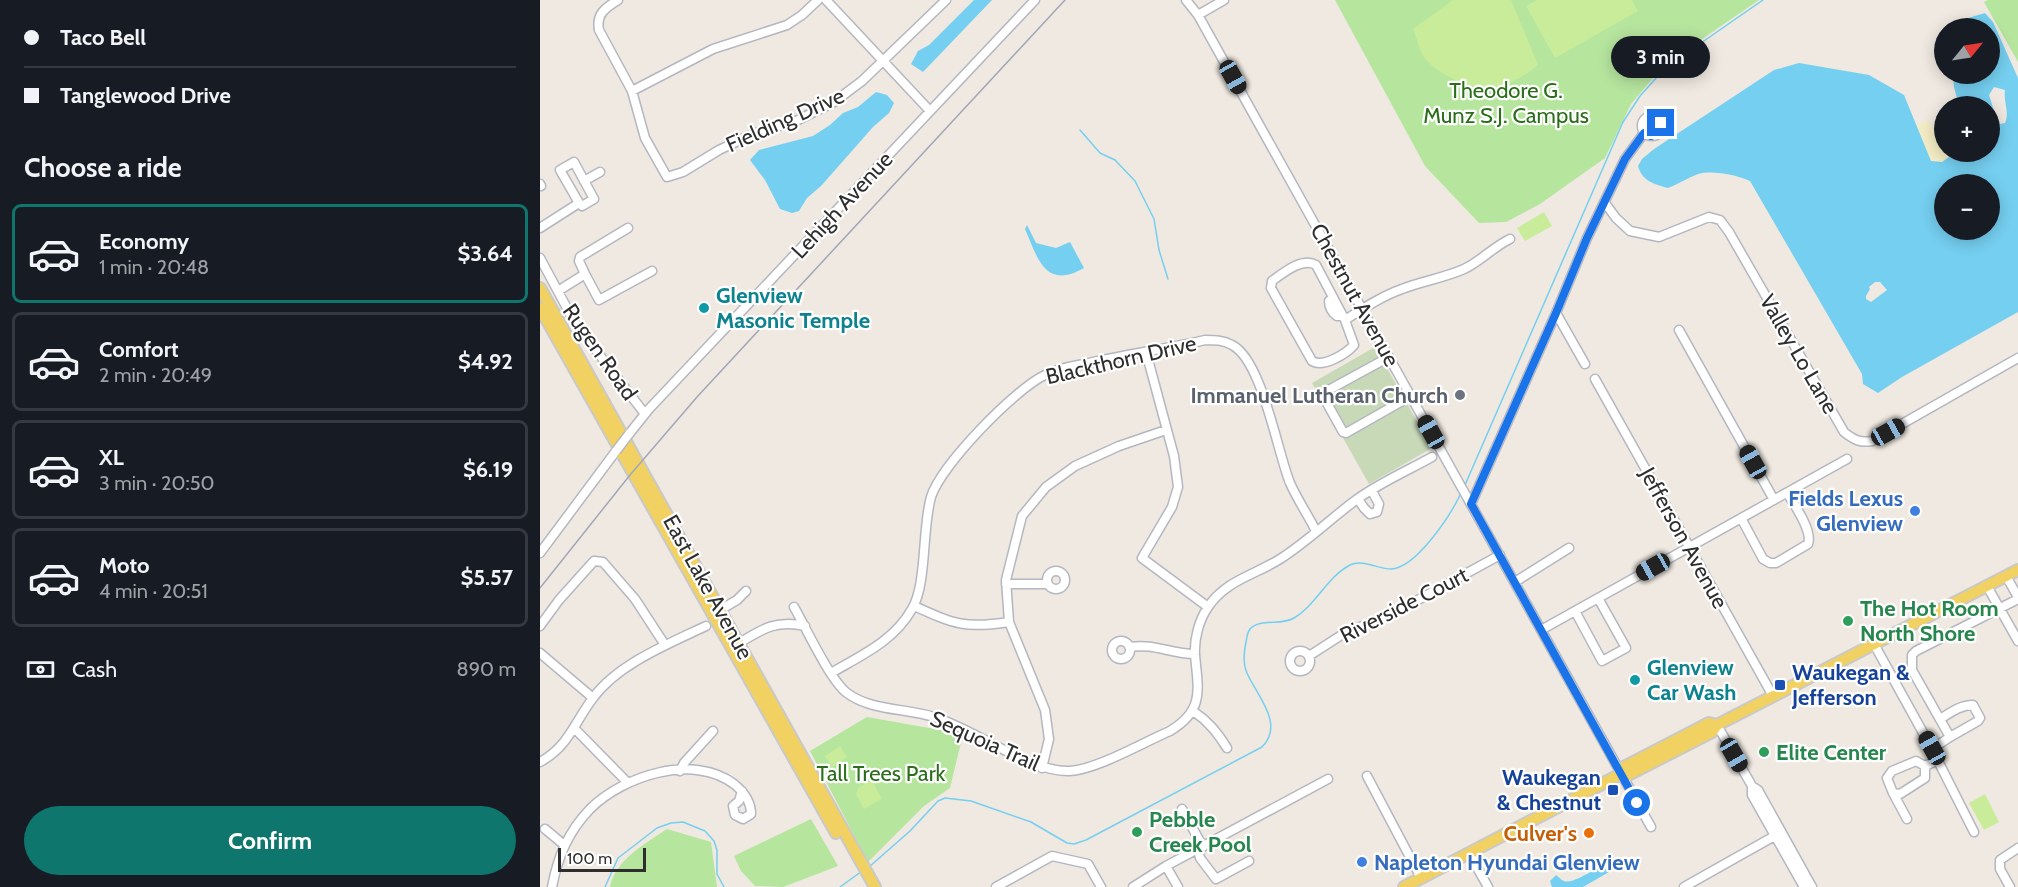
<!DOCTYPE html>
<meta charset="utf-8">
<style>
body{margin:0;font-family:Cabin,sans-serif;background:#20242c;color:#f1f3f6;height:100vh;display:flex;flex-direction:column;font-size:22px;white-space:nowrap}
*{box-sizing:border-box;margin:0}
p{font-size:20px;color:#9ea1a6}
.icon{flex:none;width:33px;height:33px;fill:none;stroke:currentColor;stroke-width:2;stroke-linecap:round;stroke-linejoin:round}
.map{position:relative;flex:1;overflow:hidden}
.sheet{display:flex;flex-direction:column;background:#171b24;width:540px}
.sheet>*{flex:none}
.hud{display:grid;align-content:center;height:132px;padding:0 24px;background:#171b24}
.needle{width:39px;rotate:60deg}
.controls{position:absolute;left:1394px;top:18px;display:grid;gap:12px}
.controls a{display:grid;place-items:center;width:66px;height:66px;border-radius:50%;background:#171b24;box-shadow:0 3px 15px #0003;font-size:30px}
.scale{position:absolute;left:18px;bottom:15px;width:88px;box-sizing:border-box;padding-left:6px;border:3px solid #2e2e2e;border-top:0;font-size:16px;line-height:21px;white-space:nowrap;color:#2e2e2e;-webkit-text-stroke:4px #fff;paint-order:stroke}
.end{position:absolute;width:27px;height:27px;margin:-14px;border:8px solid #1a73e8;background:#fff;box-shadow:0 0 0 3px #fff}
.from{border-radius:50%}
.bubble{position:absolute;height:42px;border-radius:21px;background:#171b24;box-shadow:0 3px 15px #0003;font-size:20px;font-weight:700;line-height:42px;text-align:center}
.car{position:absolute;width:18px;height:36px;margin:-18px -9px;border-radius:8px;box-shadow:0 0 4px 2px #0007;background:linear-gradient(#222 24%,#8ab4d8 0 40%,#222 0 76%,#8ab4d8 0 86%,#222 0)}
.hud b{display:flex;align-items:center;gap:21px;height:57px;font-size:22px}
.hud b+b{border-top:2px solid #363941}
.hud i{width:15px;height:15px;background:#f1f3f6}
ul{padding:0;list-style:none}
li{display:flex;align-items:center;gap:18px;height:99px;margin:0 12px 9px;padding:0 12px;border:3px solid #363941;border-radius:9px}
li div{flex:1}
li b{display:block;font-size:22px}
li em{font-style:normal;font-weight:700}
li.selected{border-color:#0f766e}
li>.icon{width:54px;height:54px;stroke-width:1.5}
h2{padding:0 24px;font-size:27px;line-height:72px}
.pay{display:flex;align-items:center;gap:15px;height:66px;padding:0 24px;font-size:22px}
.pay p{margin-inline-start:auto}
.cta{display:flex;gap:12px;margin-top:auto;padding:12px 24px}
.cta a{flex:1;height:69px;border-radius:36px;background:#0f766e;color:#fff;font-size:24px;font-weight:700;line-height:69px;text-align:center}
main{display:flex;flex:1;min-height:0}
.map>svg:first-child{display:block}
.green{fill:#b6e59e}
.sand{fill:#f3ecc5}
.cemetery{fill:#c8d9b8}
.pitch{fill:#c9ec9a}
.water{fill:#75cff0;fill-rule:evenodd}
.lines{fill:none;stroke-linecap:round;stroke-linejoin:round}
.stream{stroke:#75cff0;stroke-width:1.5}
.minor-casing{stroke:#b4b7c1;stroke-width:11}
.major-casing{stroke:#c9c9c9;stroke-width:14}
.minor{stroke:#fff;stroke-width:8}
.major{stroke:#f2d163;stroke-width:10}
.rail{stroke:#a3a6b8;stroke-width:1.5}
.minor-bridge-casing{stroke:#b4b7c1;stroke-width:11;stroke-linecap:butt}
.minor-bridge{stroke:#fff;stroke-width:8}
.route{stroke:#1a73e8;stroke-width:8}
.culture-dot{fill:#0f9aa8;stroke:#fff;stroke-width:2}
.worship-dot{fill:#6b7280;stroke:#fff;stroke-width:2}
.shop-dot{fill:#3f7fe0;stroke:#fff;stroke-width:2}
.leisure-dot{fill:#2e9e5b;stroke:#fff;stroke-width:2}
.transit-dot{fill:#1a4fb4;stroke:#fff;stroke-width:2}
.food-dot{fill:#e8710a;stroke:#fff;stroke-width:2}
.labels{text-anchor:middle;dominant-baseline:central;stroke-width:4.5;stroke-linejoin:round;paint-order:stroke}
.park-label{font-size:22px;fill:#2c6e1b;stroke:#fff}
.street-label{font-size:22px;fill:#2e2e2e;stroke:#fff}
.culture-label{font-size:22px;font-weight:bold;fill:#0d838f;stroke:#fff;text-anchor:start}
.worship-label{font-size:22px;font-weight:bold;fill:#5b616d;stroke:#fff;text-anchor:end}
.shop-label{font-size:22px;font-weight:bold;fill:#366cbe;stroke:#fff;text-anchor:end}
.leisure-label{font-size:22px;font-weight:bold;fill:#27864d;stroke:#fff;text-anchor:start}
.transit-label{font-size:22px;font-weight:bold;fill:#164399;stroke:#fff;text-anchor:start}
.food-label{font-size:22px;font-weight:bold;fill:#c56008;stroke:#fff;text-anchor:end}
</style>
<main>
<section class="sheet">
<div class="hud">
<b><i class="from"></i>Taco Bell</b>
<b><i></i>Tanglewood Drive</b>
</div>
<h2>Choose a ride</h2>
<ul>
<li class="selected"><svg class="icon" aria-label="car" viewBox="0 0 24 24"><path d="M5 17H2v-5l4-1 3-4h7l3 4 3 1v5h-3M9 17h6M6 11h13"/><circle cx="7" cy="17" r="2"/><circle cx="17" cy="17" r="2"/></svg><div><b>Economy</b><p>1 min · 20:48</p></div><em>$3.64</em></li>
<li><svg class="icon" aria-label="car" viewBox="0 0 24 24"><path d="M5 17H2v-5l4-1 3-4h7l3 4 3 1v5h-3M9 17h6M6 11h13"/><circle cx="7" cy="17" r="2"/><circle cx="17" cy="17" r="2"/></svg><div><b>Comfort</b><p>2 min · 20:49</p></div><em>$4.92</em></li>
<li><svg class="icon" aria-label="car" viewBox="0 0 24 24"><path d="M5 17H2v-5l4-1 3-4h7l3 4 3 1v5h-3M9 17h6M6 11h13"/><circle cx="7" cy="17" r="2"/><circle cx="17" cy="17" r="2"/></svg><div><b>XL</b><p>3 min · 20:50</p></div><em>$6.19</em></li>
<li><svg class="icon" aria-label="car" viewBox="0 0 24 24"><path d="M5 17H2v-5l4-1 3-4h7l3 4 3 1v5h-3M9 17h6M6 11h13"/><circle cx="7" cy="17" r="2"/><circle cx="17" cy="17" r="2"/></svg><div><b>Moto</b><p>4 min · 20:51</p></div><em>$5.57</em></li>
</ul>
<div class="pay"><svg class="icon" aria-label="cash" viewBox="0 0 24 24"><path d="M3 7h18v10H3z"/><circle cx="12" cy="12" r="2"/></svg>Cash<p>890 m</p></div>
<div class="cta"><a>Confirm</a></div>
</section>
<div class="map">
<svg width="1478" height="887" viewBox="0 0 1478 887">
<rect width="100%" height="100%" fill="#efe9e1"/>
<path class="green" d="M795 0H1219L1124 65 1091 104 1065 158 1000 204 966 222 939 223 885 166Z
M1448 0H1478V62L1444 2Z
M327 717 423 734 410 788 384 806 328 862 270 751Z
M271 819 298 866 243 887 215 886 201 871 194 856Z
M127 829 171 842 177 887H70C75 860 106 843 127 829Z"/>
<path class="sand" d="M1389 120 1391 125 1404 124V152H1416L1402 162 1391 161 1376 125Z"/>
<path class="cemetery" d="M835 347 892 448 829 484 772 383Z"/>
<path class="pitch" d="M913 0H971L998 65C968 90 939 95 904 74 897 70 887 62 883 56 879 48 877 38 873 29Z
M997 0H1092L1098 11 1015 58 986 6Z
M1004 212 1012 226 985 241 977 228Z
M300 746 307 757 292 767 285 756Z
M332 780 342 799 324 809 316 794 318 788Z
M1445 794 1459 822 1444 830 1429 803Z"/>
<path class="water" d="M434 0H452L383 72 371 64 378 51 389 45Z
M1445 13 1453 22 1478 78V312L1362 377 1338 393 1323 384 1322 374 1210 181C1196 175 1174 170 1158 174 1148 178 1138 184 1128 188 1114 184 1102 181 1098 166L1102 159 1114 149 1234 70 1259 63 1329 75 1364 95 1391 161 1402 162 1416 152H1449V106H1419L1414 87 1413 75 1449 74V28H1421L1428 18ZM1454 87 1465 90C1463 102 1470 112 1465 123L1460 124 1456 117 1449 95ZM1404 184H1449V205L1457 208V216L1449 222V230H1404ZM1335 282H1340L1347 290 1331 302 1326 299V296L1330 289 1329 287Z
M336 92 347 95 354 103 349 113 333 127 281 186 267 198 259 211 252 213 240 209 225 180 210 160 219 150 273 136 290 125 303 113 318 107Z
M487 225 496 243 516 248 530 242 544 268C505 290 498 259 485 229Z
M1066 866 1069 872 1043 887H1012L1010 881 1016 875C1019 877 1021 880 1024 881 1033 885 1055 867 1066 866Z"/>
<g class="lines">
<path class="stream" d="M540 130 560 153 575 160 595 181 614 219 619 250 628 279
M925 485 1083 122 1100 96 1125 68 1223 0
M329 867 370 831 398 801 405 798 431 801 491 822 527 843 534 844 546 840 722 747C745 724 717 696 707 673 703 664 704 651 706 642 707 637 707 633 710 629 720 618 741 626 754 618 776 605 787 577 810 565 823 559 838 569 851 569 876 568 910 516 920 495
M65 887 78 858 117 828 131 823 143 822 165 831 174 841 177 850V874L184 887
M300 887 322 871"/>
<g class="minor-casing">
<path id="minor" d="M78 0C65 8 56 14 59 30L92 91 105 138 127 177 143 172 179 150 215 133 254 122 294 102 322 81 406 0
M286 0 390 111
M646 0 658 15 1111 827
M658 15 684 0
M92 91 173 49 247 25 262 15 278 0
M1102 126a10 10 0 1 1 20 0a10 10 0 1 1-20 0Z
M44 181 60 172
M0 184 1 186
M1065 203 1076 218 1090 231 1119 237 1169 217 1180 220 1189 232 1304 432C1314 440 1320 443 1332 441L1478 358
M0 228 39 203 42 206 54 199 34 162 20 170 39 203
M0 258 35 323 105 414
M45 274 59 300 112 271
M18 291 45 274 39 261 40 257 88 228
M793 297 789 301C789 307 792 313 797 316L802 315
M1016 313 1045 364
M805 320 814 345C806 354 783 368 772 361L731 288 732 281C743 273 762 257 776 265L805 320C824 308 842 296 862 289 882 281 904 278 924 269 941 261 953 247 970 239
M1139 330 1234 500
M606 352 634 456 638 487 632 507 602 558 668 607
M849 357 785 392 783 396 803 432 806 433 871 396
M1055 379 1233 696
M89 434 109 409 495 0
M818 499 824 508 830 514 837 512 839 504 832 491
M931 504 1016 313 1047 238 1085 159 1104 133
M1201 518 1223 559 1230 563H1236L1268 544C1273 531 1254 504 1247 493
M0 553 76 451
M507 580a9 9 0 1 1 18 0a9 9 0 1 1-18 0Z
M1466 576 1478 597
M975 582 1029 548
M466 584H507
M1447 586 1478 641
M374 606C414 624 425 629 469 622
M254 607C266 628 290 680 307 693 331 711 366 708 394 717 435 729 489 772 529 771 556 770 604 742 630 731 665 710 658 689 655 655 654 639 659 620 668 607 686 580 715 575 740 559 767 542 790 519 816 500 839 483 867 471 892 457
M1035 611 1062 661 1086 648 1058 598
M175 613 197 600 206 591
M0 626 19 600 54 561 63 562 95 599 125 645
M1001 630 1307 459
M572 650a9 9 0 1 1 18 0a9 9 0 1 1-18 0Z
M1334 644 1392 749 1434 832
M196 645C221 630 235 619 265 626
M590 647C615 643 630 654 655 654
M750 661a10 10 0 1 1 20 0a10 10 0 1 1-20 0Z
M0 653 53 698
M769 656 803 634 854 613 960 555
M291 673C322 655 354 641 372 609 387 584 382 528 391 497 401 465 475 389 505 375 518 368 534 366 549 363 587 354 627 349 665 340 675 340 683 340 692 345 722 360 737 451 750 483 757 499 768 515 776 531
M653 711C668 721 677 732 687 748
M1400 719C1410 713 1420 705 1433 705L1440 718 1438 721 1410 737
M1177 725 1212 786V795L1264 887
M35 729 88 783
M1392 749 1410 737 1372 670V655L1376 651 1478 599
M0 762C29 746 34 723 53 698 78 664 128 644 166 626
M1385 766 1376 761 1352 771 1347 778 1353 793 1360 794 1385 778V766L1398 760
M502 768 509 739 505 710 469 622 466 580 482 516 506 487 535 466 579 446 626 430
M140 771 144 763 173 731
M827 776 881 878
M1212 786 1218 790 1272 887
M1353 793 1367 819
M642 809 663 847
M5 829 23 844
M658 849 660 858 676 879 709 861
M929 853 948 887
M626 866 638 887
M12 887C18 856 28 832 50 809 83 776 153 753 194 784 204 792 211 801 211 814L203 819 195 815 193 806 199 801 202 791
M456 887 512 856 548 864 561 887
M593 887 626 866 788 779
M1144 887 1238 834
M1470 887 1460 869V860L1478 848"/>
</g>
<g class="major-casing">
<path id="major" d="M0 288 335 887
M0 308 296 833
M1081 774 1088 775 1172 732 1177 725 1478 570
M864 887 1081 774 1084 767 1169 723 1177 725"/>
</g>
<use href="#minor" class="minor"/>
<use href="#major" class="major"/>
<path class="rail" d="M0 588 90 475 157 397 525 0"/>
<g class="minor-bridge-casing">
<path id="minor-bridge" d="M76 451 89 434"/>
</g>
<use href="#minor-bridge" class="minor-bridge"/>
</g>
<g class="lines">
<path class="route" d="M1097 803 931 504 1016 313 1047 238 1085 159 1104 133 1111 136 1120 132 1121 123"/>
</g>
<g class="culture-dot">
<circle cx="164" cy="308" r="6"/>
<circle cx="1095" cy="680" r="6"/>
</g>
<circle class="worship-dot" cx="920" cy="395" r="6"/>
<g class="shop-dot">
<circle cx="1375" cy="511" r="6"/>
<circle cx="822" cy="862" r="6"/>
</g>
<g class="leisure-dot">
<circle cx="1308" cy="621" r="6"/>
<circle cx="1224" cy="752" r="6"/>
<circle cx="597" cy="832" r="6"/>
</g>
<g class="transit-dot">
<rect x="1234" y="679" width="12" height="12" rx="3"/>
<rect x="1067" y="784" width="12" height="12" rx="3"/>
</g>
<circle class="food-dot" cx="1049" cy="833" r="6"/>
<g class="labels">
<g class="park-label">
<text x="966" y="90">Theodore G.<tspan x="966" dy="25">Munz S.J. Campus</tspan></text>
<text x="341" y="773">Tall Trees Park</text>
</g>
<g class="street-label">
<text transform="translate(245 120) rotate(-24)">Fielding Drive</text>
<text transform="translate(302 205) rotate(-47)">Lehigh Avenue</text>
<text transform="translate(815 295) rotate(61)">Chestnut Avenue</text>
<text transform="translate(60 352) rotate(55)">Rugen Road</text>
<text transform="translate(1259 354) rotate(60)">Valley Lo Lane</text>
<text transform="translate(581 360) rotate(-13)">Blackthorn Drive</text>
<text transform="translate(1144 538) rotate(61)">Jefferson Avenue</text>
<text transform="translate(168 587) rotate(61)">East Lake Avenue</text>
<text transform="translate(864 605) rotate(-27)">Riverside Court</text>
<text transform="translate(445 741) rotate(24)">Sequoia Trail</text>
</g>
<g class="culture-label">
<text x="176" y="295">Glenview<tspan x="176" dy="25">Masonic Temple</tspan></text>
<text x="1107" y="667">Glenview<tspan x="1107" dy="25">Car Wash</tspan></text>
</g>
<g class="worship-label">
<text x="908" y="395">Immanuel Lutheran Church</text>
</g>
<g class="shop-label">
<text x="1363" y="498">Fields Lexus<tspan x="1363" dy="25">Glenview</tspan></text>
<text x="834" y="862" text-anchor="start">Napleton Hyundai Glenview</text>
</g>
<g class="leisure-label">
<text x="1320" y="608">The Hot Room<tspan x="1320" dy="25">North Shore</tspan></text>
<text x="1236" y="752">Elite Center</text>
<text x="609" y="819">Pebble<tspan x="609" dy="25">Creek Pool</tspan></text>
</g>
<g class="transit-label">
<text x="1252" y="672">Waukegan &amp;<tspan x="1252" dy="25">Jefferson</tspan></text>
<text x="1061" y="777" text-anchor="end">Waukegan<tspan x="1061" dy="25">&amp; Chestnut</tspan></text>
</g>
<g class="food-label">
<text x="1037" y="833">Culver's</text>
</g>
</g>
</svg>
<div class="controls">
<a><svg class="needle" viewBox="-14 -14 28 28"><path d="M0-13l5 13h-10z" fill="#e53935"/><path d="M0 13l5-13h-10z" fill="#9ea1a6"/></svg></a>
<a>+</a>
<a>−</a>
</div>
<div class="scale">100 m</div>
<i class="end from" style="left:1097px;top:803px"></i>
<i class="end" style="left:1121px;top:123px"></i>
<div class="bubble" style="left:1071px;top:36px;width:99px">3 min</div>
<i class="car" style="left:693px;top:77px;rotate:151deg"></i>
<i class="car" style="left:891px;top:432px;rotate:331deg"></i>
<i class="car" style="left:1348px;top:432px;rotate:61deg"></i>
<i class="car" style="left:1213px;top:462px;rotate:331deg"></i>
<i class="car" style="left:1113px;top:567px;rotate:241deg"></i>
<i class="car" style="left:1392px;top:748px;rotate:331deg"></i>
<i class="car" style="left:1194px;top:755px;rotate:150deg"></i>
</div>
</main>
